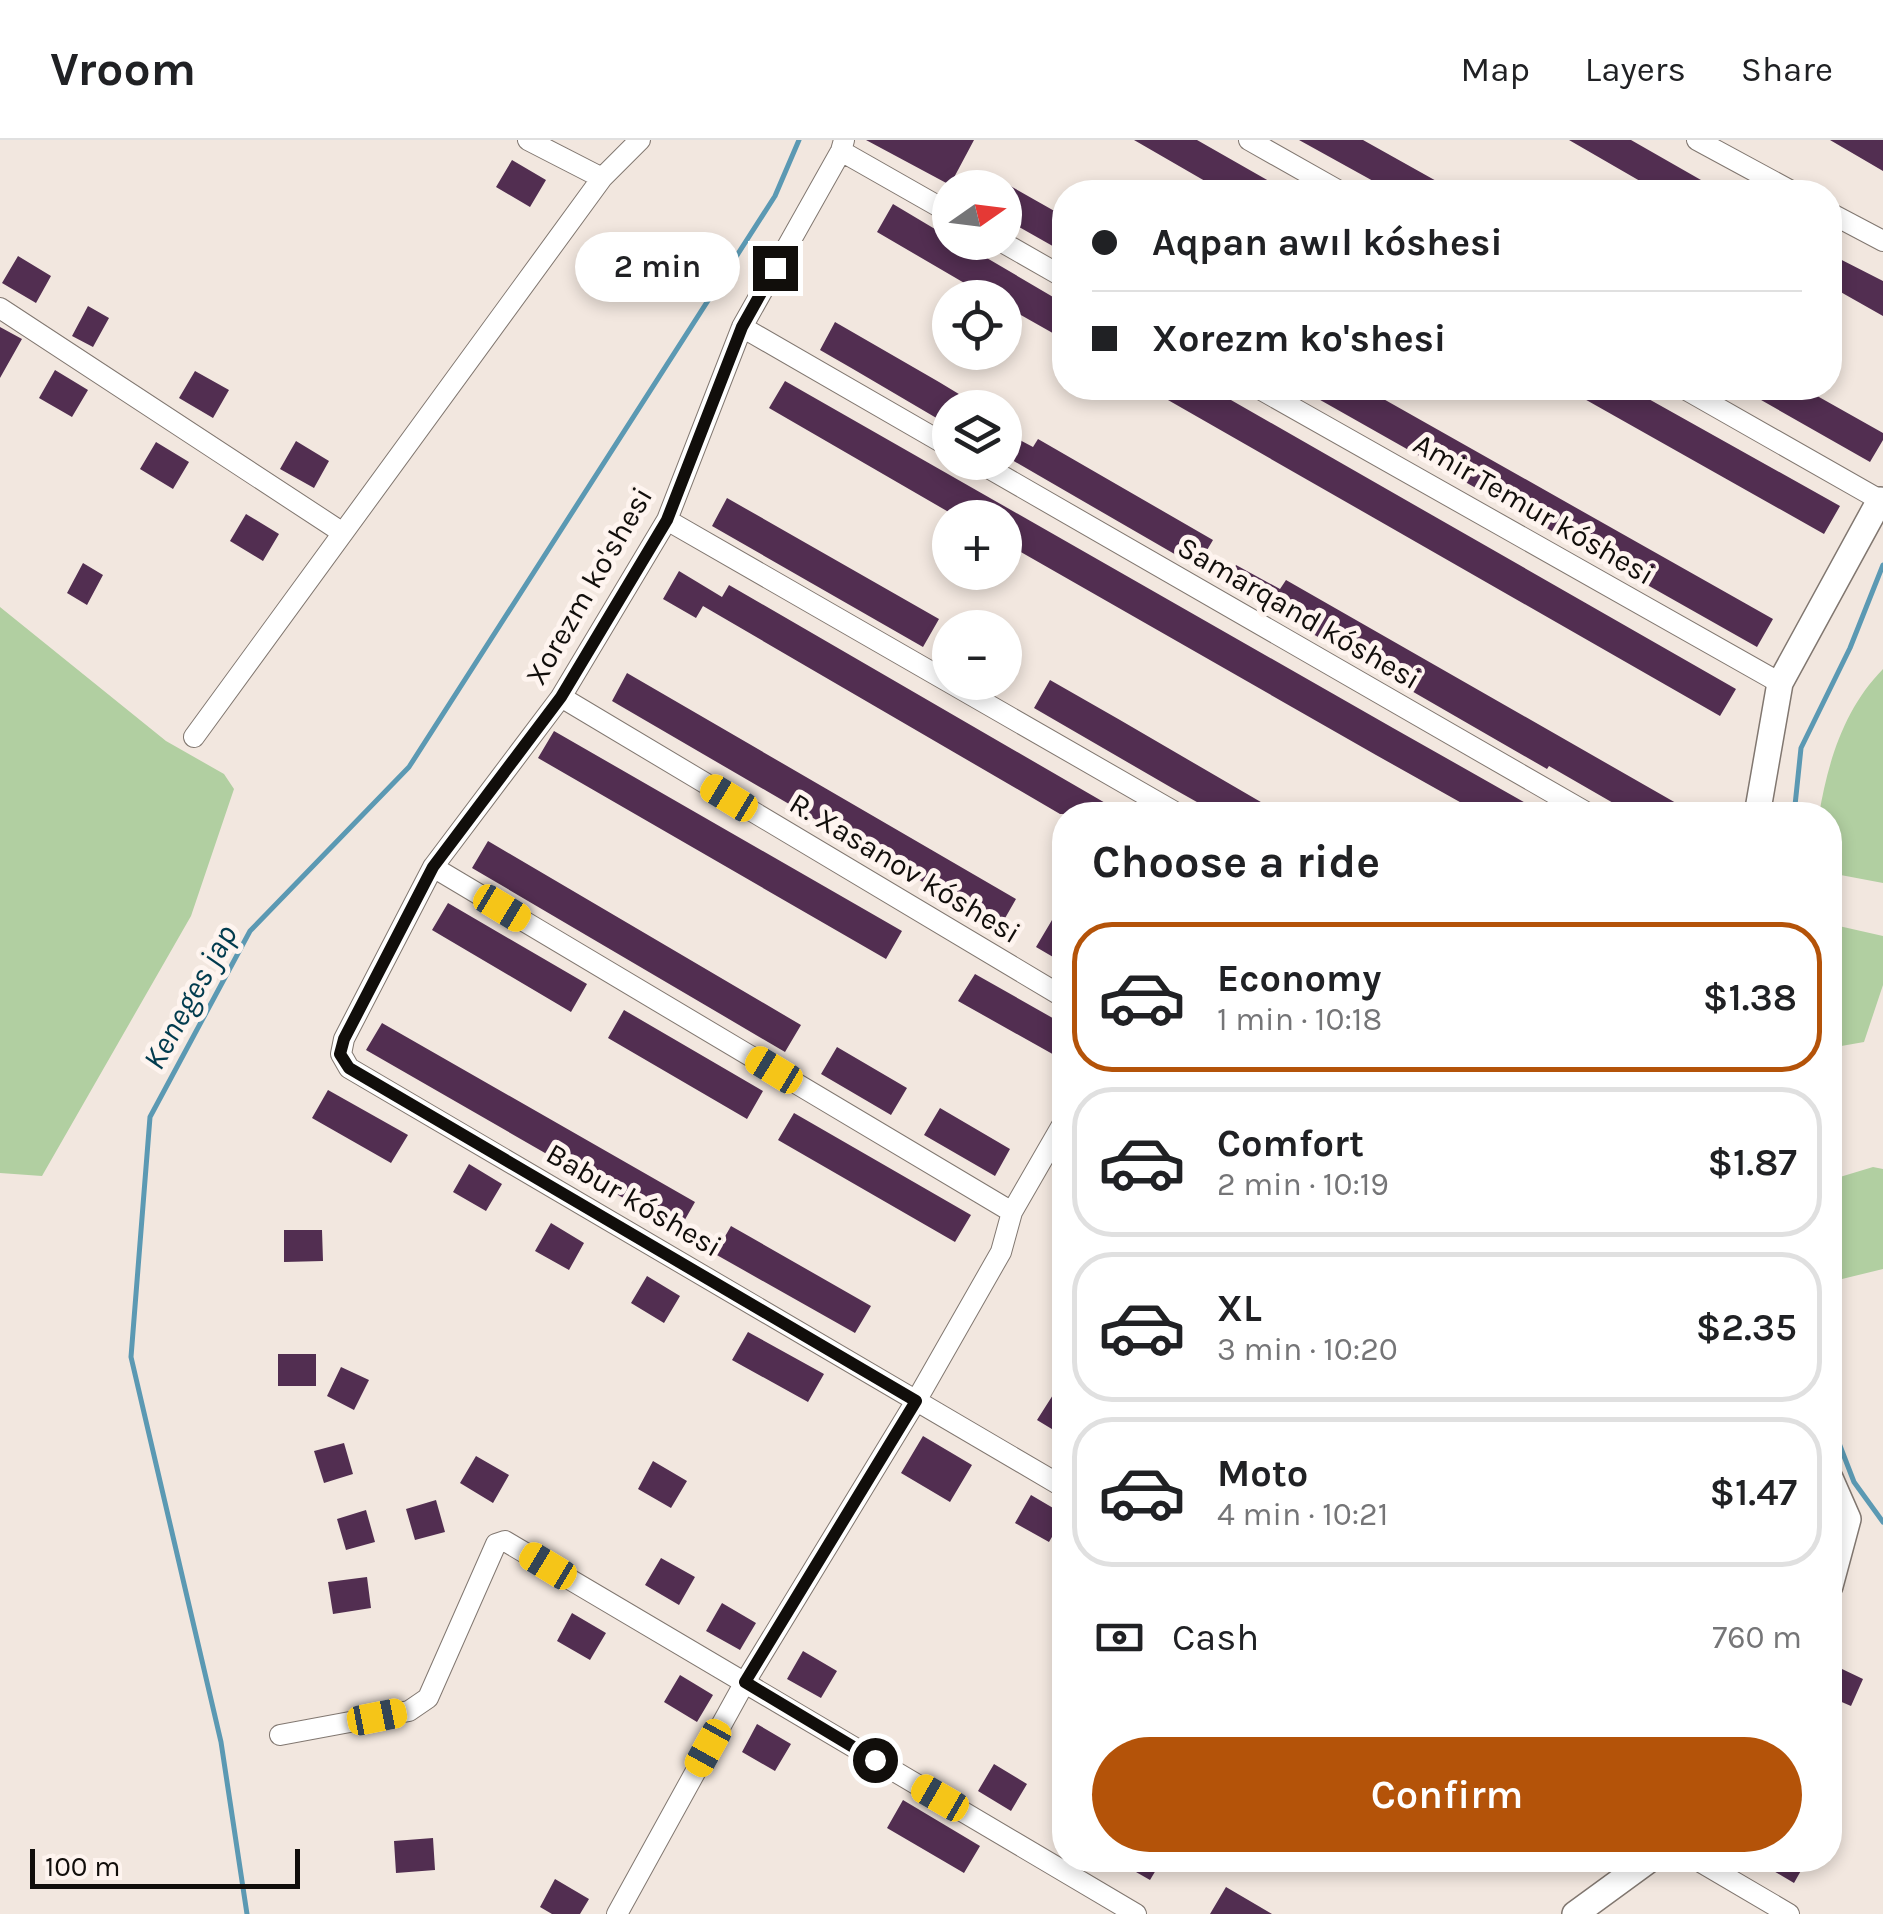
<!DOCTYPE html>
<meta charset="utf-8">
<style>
body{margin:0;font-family:Karla,sans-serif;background:#f2f2f2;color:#202124;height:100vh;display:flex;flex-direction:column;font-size:38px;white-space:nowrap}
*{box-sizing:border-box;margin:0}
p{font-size:32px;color:#757577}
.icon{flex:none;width:55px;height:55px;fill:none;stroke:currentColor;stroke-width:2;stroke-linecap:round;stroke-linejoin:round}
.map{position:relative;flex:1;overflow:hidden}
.details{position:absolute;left:1052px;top:662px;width:790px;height:1070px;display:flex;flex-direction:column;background:#fff;border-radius:40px;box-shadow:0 5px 15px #0003}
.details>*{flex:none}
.top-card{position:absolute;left:1052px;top:40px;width:790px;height:220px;border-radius:40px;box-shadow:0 5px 15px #0003;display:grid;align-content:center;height:220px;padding:0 40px;background:#fff}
.needle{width:65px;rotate:76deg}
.fabs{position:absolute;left:932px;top:30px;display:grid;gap:20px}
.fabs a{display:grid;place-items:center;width:90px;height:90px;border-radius:50%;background:#fff;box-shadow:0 5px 15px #0003;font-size:50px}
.scale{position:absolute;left:30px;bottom:25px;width:270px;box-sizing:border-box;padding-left:10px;border:5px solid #110e0b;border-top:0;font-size:28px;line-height:35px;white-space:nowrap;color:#110e0b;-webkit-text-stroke:8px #fef4ef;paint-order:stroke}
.end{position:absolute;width:45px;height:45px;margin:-22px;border:12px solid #110e0b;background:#fff;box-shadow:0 0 0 5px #fff}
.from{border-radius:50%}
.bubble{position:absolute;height:70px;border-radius:35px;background:#fff;box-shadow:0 5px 15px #0003;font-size:32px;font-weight:600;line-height:70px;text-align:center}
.car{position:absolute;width:30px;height:60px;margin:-30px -15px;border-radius:12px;box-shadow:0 0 8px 2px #0007;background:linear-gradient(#f5c518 24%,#345 0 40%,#f5c518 0 76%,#345 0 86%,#f5c518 0)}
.top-card b{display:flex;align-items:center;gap:35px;height:95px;font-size:38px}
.top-card b+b{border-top:2px solid #e0e0e0}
.top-card i{width:25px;height:25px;background:#202124}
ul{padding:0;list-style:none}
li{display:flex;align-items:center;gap:30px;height:150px;margin:0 20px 15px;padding:0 20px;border:5px solid #e0e0e0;border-radius:40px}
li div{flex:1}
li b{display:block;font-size:38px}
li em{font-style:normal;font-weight:600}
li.on{border-color:#b45309}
li>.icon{width:90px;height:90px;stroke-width:1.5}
h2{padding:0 40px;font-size:45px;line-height:120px}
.pay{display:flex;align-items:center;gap:25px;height:110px;padding:0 40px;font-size:38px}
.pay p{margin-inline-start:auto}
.action{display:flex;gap:20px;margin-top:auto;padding:20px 40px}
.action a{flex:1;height:115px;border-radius:60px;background:#b45309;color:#fff;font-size:40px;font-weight:600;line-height:115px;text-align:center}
header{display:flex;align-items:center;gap:60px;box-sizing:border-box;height:140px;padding:0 50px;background:#fff;border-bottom:2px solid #e0e0e0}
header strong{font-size:48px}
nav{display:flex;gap:55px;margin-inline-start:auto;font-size:35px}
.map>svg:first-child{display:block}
.green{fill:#b1cfa1}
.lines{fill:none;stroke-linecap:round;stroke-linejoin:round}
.stream{stroke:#5b99b3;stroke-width:5}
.building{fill:#522e51}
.minor-casing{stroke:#817770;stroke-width:22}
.tertiary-casing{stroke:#817770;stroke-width:28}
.minor{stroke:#fff;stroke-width:20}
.tertiary{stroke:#fff;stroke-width:25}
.route{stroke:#110e0b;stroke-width:12}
.labels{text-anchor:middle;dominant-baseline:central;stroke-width:10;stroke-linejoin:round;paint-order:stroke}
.street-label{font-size:30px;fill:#110e0b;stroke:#fef4ef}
.water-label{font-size:32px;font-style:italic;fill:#013b4e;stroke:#fef4ef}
</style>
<header>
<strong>Vroom</strong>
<nav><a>Map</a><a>Layers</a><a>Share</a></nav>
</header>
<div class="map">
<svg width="1883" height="1774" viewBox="0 0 1883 1774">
<rect width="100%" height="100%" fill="#f2e7df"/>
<path class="green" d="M0 467 166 601 224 634 234 649 191 776 42 1036 0 1033Z
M1883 529V743L1830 733V675H1819C1828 621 1844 569 1883 529Z
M1830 784 1883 796V845L1864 902 1830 908Z
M1873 1027 1883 1029V1129L1842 1139 1830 1064V1040Z"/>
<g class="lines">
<path class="stream" d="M1794 675 1801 608 1850 508 1883 425
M1059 1152 1065 1155
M1830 1280 1854 1342 1883 1382
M247 1774 221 1602 131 1217 150 977 250 791 409 627 775 56 799 0"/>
</g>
<path class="building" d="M866 0H974L950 45Z
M1134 0H1197L1288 52H1224Z
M1299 0H1363L1456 52H1393Z
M1569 0H1631L1722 52H1659Z
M1830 0H1883V31Z
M512 20 546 40 530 67 496 47Z
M1005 43 1065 77V113L1005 79Z
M893 64 950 98V102L963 104 1065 164V200L1005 166V158H990L877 92Z
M1830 114 1883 141V176L1830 146Z
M18 116 51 136 36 163 2 143Z
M88 166 109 178 93 207 72 196Z
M835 182 939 242 982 268H950V286L853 229 820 210Z
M0 187 22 199 0 238Z
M55 230 88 250 72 277 39 258Z
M195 231 229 250 213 278 179 258Z
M785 241 1393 588 1547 675H1483L1376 615 1005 403V378H959L769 268Z
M1147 248H1210L1736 549 1720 576Z
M1299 248H1364L1773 479 1757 507Z
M1565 248H1629L1840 366 1824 394Z
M1740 248H1803L1883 293V300L1870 322Z
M1005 292 1033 307 1038 299 1213 400 1197 427 1005 316Z
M296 301 329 321 314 348 280 329Z
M156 302 189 322 173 349 140 329Z
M727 358 939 479 923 507 712 386Z
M246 374 279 394 263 421 230 401Z
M83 423 103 435 87 465 67 453Z
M1236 425 1280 449 1286 440 1697 675H1634L1549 626 1547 629 1226 444Z
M679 431 722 457 729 445 1126 675 1060 674 703 466 696 478 663 459Z
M627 533 1016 759 1000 787 612 561Z
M1050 540 1120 580 1283 675H1220L1172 648 1034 568Z
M554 591 902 791 886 819 538 618Z
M488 701 801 885 785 912 472 728Z
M448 763 587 844 571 872 432 790Z
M1052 780 1065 787V824L1036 807Z
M975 834 1065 885V921L958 861Z
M624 870 763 951 747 979 608 898Z
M382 883 695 1062 679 1090 366 910Z
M837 907 907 948 891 975 821 934Z
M328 950 408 995 391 1023 312 978Z
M940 968 1010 1009 995 1036 924 995Z
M794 973 971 1075 955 1102 778 1000Z
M469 1024 502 1044 486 1071 453 1052Z
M551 1083 584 1103 569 1130 535 1111Z
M731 1086 871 1166 855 1193 715 1114Z
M284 1090H322L323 1121 284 1122Z
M647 1136 680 1156 664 1183 631 1163Z
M748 1192 824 1234 808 1262 732 1220Z
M278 1214H316V1246H278Z
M341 1227 369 1240 354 1270 327 1256Z
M1065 1236V1297L1037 1280Z
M923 1296 972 1325 950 1362 901 1333Z
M344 1303 353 1334 324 1343 314 1311Z
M476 1316 509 1335 493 1363 460 1343Z
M653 1321 687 1341 671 1368 638 1349Z
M1031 1355 1065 1375 1049 1402 1015 1383Z
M436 1360 445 1392 415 1400 406 1369Z
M366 1370 375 1402 346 1410 337 1379Z
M661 1418 695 1437 679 1465 645 1445Z
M367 1437 371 1468 333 1474 328 1442Z
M722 1463 756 1483 740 1510 706 1491Z
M572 1473 606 1493 590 1520 557 1501Z
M803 1511 837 1531 821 1558 787 1539Z
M1842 1529 1863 1539 1851 1566 1830 1557Z
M680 1535 713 1555 697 1582 664 1562Z
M757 1584 791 1604 775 1631 742 1612Z
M994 1624 1027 1644 1011 1671 978 1651Z
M903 1660 980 1706 964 1733 887 1688Z
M433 1698 435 1730 396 1733 394 1701Z
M1115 1720H1162L1150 1740Z
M1755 1720H1807L1794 1743Z
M555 1739 589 1759 580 1774H552L540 1767Z
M1226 1747 1272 1774H1210Z"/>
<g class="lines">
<g class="minor-casing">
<path id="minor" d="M528 0 602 38
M844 0 841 11 742 187 667 380 561 557 433 727 344 899 341 914 349 928 1065 1348
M1249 0 1341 52
M1697 0 1793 52
M841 11 950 73
M1830 73 1883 101
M1002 102 1065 138
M0 168 343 393
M742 187 950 307
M1258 248 1780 543
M1683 248 1880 360
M978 322 1591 675
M667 380 1180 675
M561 557 1065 858
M194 597 602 38 640 0
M433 727 1012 1072
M280 1595 409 1571 428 1558 496 1404 505 1401 1136 1774
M1697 1720 1789 1774
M617 1774 745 1542 916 1261 1001 1112 1012 1072 1065 980"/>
</g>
<g class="tertiary-casing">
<path id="tertiary" d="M1757 675 1780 543 1880 360 1883 361
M1830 1338 1848 1379 1830 1446
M1575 1774 1649 1720"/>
</g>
<use href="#minor" class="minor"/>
<use href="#tertiary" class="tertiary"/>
</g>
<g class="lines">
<path class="route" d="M775 128 742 187 667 380 561 557 433 727 344 899 340 914 349 928 916 1261 745 1542 875 1620"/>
</g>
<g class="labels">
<g class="street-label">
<text transform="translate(1534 369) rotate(30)">Amir Temur kóshesi</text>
<text transform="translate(589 446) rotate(-60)">Xorezm ko'shesi</text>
<text transform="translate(1299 473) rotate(30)">Samarqand kóshesi</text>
<text transform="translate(905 728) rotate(31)">R. Xasanov kóshesi</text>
<text transform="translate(634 1060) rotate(30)">Babur kóshesi</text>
</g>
<g class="water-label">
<text transform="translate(190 857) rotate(-61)">Keneges jap</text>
</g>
</g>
</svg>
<div class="fabs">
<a><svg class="needle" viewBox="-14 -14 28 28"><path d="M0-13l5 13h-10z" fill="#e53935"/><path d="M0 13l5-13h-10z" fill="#757577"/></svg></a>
<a><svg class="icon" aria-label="locate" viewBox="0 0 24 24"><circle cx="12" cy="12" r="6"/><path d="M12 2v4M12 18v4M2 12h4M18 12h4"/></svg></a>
<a><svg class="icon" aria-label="layers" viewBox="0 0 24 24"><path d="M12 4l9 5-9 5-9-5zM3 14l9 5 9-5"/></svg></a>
<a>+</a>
<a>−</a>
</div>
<div class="scale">100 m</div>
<i class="end from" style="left:875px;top:1620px"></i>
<i class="end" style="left:775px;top:128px"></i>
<div class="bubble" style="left:575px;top:92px;width:165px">2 min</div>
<i class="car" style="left:729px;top:658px;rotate:301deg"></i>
<i class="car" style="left:502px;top:768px;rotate:121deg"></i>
<i class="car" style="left:774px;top:930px;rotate:301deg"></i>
<i class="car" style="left:548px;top:1426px;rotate:301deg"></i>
<i class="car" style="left:377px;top:1577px;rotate:79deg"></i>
<i class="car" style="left:708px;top:1608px;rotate:209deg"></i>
<i class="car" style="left:940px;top:1658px;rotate:300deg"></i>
<div class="top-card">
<b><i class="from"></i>Aqpan awıl kóshesi</b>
<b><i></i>Xorezm ko'shesi</b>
</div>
<section class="details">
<h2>Choose a ride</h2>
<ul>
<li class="on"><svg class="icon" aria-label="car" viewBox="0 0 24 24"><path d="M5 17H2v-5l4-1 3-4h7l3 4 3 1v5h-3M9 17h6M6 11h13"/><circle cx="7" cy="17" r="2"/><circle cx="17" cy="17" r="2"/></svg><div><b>Economy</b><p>1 min · 10:18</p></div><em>$1.38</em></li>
<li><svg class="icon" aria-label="car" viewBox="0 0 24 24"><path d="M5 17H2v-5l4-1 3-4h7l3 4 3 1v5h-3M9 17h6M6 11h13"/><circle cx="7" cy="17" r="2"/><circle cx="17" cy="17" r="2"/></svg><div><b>Comfort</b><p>2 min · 10:19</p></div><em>$1.87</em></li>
<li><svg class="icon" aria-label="car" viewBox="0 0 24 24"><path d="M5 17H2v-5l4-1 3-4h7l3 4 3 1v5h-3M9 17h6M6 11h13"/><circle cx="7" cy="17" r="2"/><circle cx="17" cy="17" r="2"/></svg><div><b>XL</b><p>3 min · 10:20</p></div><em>$2.35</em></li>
<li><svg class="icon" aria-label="car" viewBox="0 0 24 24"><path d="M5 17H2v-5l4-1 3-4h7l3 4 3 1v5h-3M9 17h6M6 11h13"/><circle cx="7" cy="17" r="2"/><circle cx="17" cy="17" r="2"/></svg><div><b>Moto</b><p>4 min · 10:21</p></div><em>$1.47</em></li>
</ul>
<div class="pay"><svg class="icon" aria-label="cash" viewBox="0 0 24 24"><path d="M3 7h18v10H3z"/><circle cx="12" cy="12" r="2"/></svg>Cash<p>760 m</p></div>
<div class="action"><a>Confirm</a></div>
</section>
</div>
